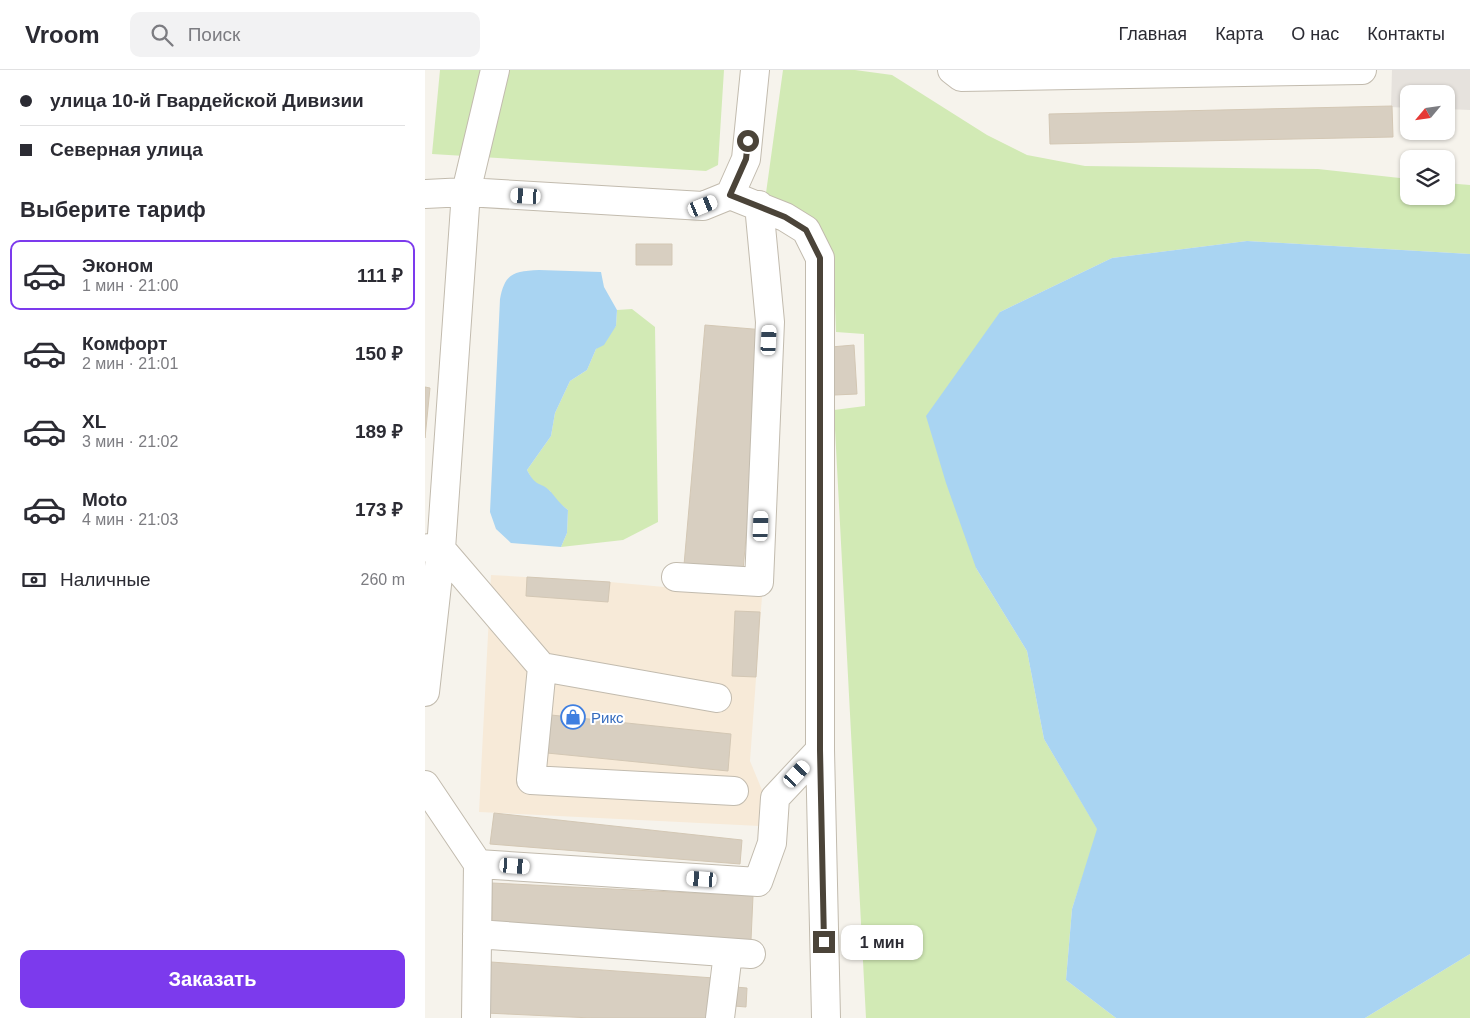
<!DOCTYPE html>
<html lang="ru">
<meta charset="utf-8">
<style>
body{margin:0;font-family:Arial,sans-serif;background:#f2f2f3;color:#2b2b33;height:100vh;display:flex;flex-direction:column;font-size:19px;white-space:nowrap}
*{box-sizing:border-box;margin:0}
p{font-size:16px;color:#7c7c81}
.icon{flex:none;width:28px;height:28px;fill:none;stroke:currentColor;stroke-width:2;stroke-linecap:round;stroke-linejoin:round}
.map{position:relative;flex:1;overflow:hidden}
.side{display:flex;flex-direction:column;background:#fff;width:425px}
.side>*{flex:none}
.hud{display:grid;align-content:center;height:110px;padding:0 20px;background:#fff}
.needle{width:32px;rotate:241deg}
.buttons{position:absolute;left:975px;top:15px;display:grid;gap:10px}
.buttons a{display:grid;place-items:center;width:55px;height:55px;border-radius:10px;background:#fff;box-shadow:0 1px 4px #0004;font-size:25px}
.end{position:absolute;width:22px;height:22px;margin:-11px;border:6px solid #4b4439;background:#fff;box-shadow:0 0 0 2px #fff}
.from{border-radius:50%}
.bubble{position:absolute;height:35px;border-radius:10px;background:#fff;box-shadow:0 1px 4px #0004;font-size:16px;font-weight:600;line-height:35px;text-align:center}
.car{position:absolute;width:15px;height:30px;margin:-15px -8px;border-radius:6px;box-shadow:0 0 4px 1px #0007;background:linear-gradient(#fff 24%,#345 0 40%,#fff 0 76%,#345 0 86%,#fff 0)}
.hud b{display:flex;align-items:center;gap:18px;height:48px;font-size:19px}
.hud b+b{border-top:1px solid #e1e1e2}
.hud i{width:12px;height:12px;background:#2b2b33}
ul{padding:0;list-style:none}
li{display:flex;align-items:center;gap:15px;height:70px;margin:0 10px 8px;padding:0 10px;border:2px solid transparent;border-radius:10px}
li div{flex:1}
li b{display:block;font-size:19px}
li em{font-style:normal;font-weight:600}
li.active{border-color:#7c3aed}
li>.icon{width:45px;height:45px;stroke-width:1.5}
h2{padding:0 20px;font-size:22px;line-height:60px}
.pay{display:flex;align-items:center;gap:12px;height:55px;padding:0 20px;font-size:19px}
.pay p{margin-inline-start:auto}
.cta{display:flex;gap:10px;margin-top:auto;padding:10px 20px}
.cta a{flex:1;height:58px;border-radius:10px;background:#7c3aed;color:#fff;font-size:20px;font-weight:600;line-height:58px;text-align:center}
header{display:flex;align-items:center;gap:30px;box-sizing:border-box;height:70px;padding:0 25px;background:#fff;border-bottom:1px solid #e1e1e2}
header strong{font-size:24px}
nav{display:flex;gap:28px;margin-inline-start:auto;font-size:18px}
.search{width:350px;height:45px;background:#f2f2f3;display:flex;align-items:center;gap:12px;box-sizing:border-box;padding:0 18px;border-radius:10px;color:#7c7c81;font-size:19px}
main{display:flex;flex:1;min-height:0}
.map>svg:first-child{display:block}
.commercial{fill:#f7ead8}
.industrial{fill:#e6e2dd}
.green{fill:#d2eab5}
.water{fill:#a9d4f2}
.building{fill:#d8cfc1;stroke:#d3c7b4}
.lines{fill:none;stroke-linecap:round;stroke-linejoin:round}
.minor-casing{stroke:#c2bbae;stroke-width:30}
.minor{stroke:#fff;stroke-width:28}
.route{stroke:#4b4439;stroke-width:6}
.labels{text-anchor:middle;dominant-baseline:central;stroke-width:4;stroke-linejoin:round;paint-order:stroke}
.shop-label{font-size:15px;fill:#366cbe;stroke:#fff;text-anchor:start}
</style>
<header>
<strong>Vroom</strong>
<div class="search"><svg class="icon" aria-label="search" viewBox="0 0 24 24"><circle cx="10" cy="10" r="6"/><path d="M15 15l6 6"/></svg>Поиск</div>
<nav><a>Главная</a><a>Карта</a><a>О нас</a><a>Контакты</a></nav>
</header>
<main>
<section class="side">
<div class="hud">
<b><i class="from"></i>улица 10-й Гвардейской Дивизии</b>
<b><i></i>Северная улица</b>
</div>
<h2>Выберите тариф</h2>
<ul>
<li class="active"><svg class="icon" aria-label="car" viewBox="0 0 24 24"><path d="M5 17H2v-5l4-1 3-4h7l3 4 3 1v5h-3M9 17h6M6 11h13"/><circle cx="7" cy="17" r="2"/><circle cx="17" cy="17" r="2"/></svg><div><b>Эконом</b><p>1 мин · 21:00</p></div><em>111 ₽</em></li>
<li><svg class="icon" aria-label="car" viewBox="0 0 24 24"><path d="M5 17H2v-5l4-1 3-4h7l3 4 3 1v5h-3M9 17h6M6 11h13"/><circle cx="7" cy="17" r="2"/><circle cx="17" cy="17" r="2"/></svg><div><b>Комфорт</b><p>2 мин · 21:01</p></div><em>150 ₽</em></li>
<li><svg class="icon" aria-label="car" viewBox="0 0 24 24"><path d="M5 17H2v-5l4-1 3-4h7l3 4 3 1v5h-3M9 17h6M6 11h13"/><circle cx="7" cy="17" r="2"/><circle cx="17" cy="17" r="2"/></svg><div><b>XL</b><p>3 мин · 21:02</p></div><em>189 ₽</em></li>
<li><svg class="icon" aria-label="car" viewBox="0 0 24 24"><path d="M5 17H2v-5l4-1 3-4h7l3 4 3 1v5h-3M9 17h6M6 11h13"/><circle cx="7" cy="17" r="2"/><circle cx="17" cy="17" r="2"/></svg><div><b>Moto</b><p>4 мин · 21:03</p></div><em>173 ₽</em></li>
</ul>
<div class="pay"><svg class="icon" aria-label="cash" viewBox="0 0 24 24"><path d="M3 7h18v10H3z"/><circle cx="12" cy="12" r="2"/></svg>Наличные<p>260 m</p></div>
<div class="cta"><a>Заказать</a></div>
</section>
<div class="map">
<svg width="1045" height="948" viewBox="0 0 1045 948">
<rect width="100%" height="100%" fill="#f6f3ec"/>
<path class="commercial" d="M66 505 185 512 337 526 325 691 337 720 335 756 54 742Z"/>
<path class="industrial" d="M967 0H1045V40L1021 39V24H984V38L966 37Z"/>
<path class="green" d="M15 0H299L293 95 281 101 7 84Z
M358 0H430L467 5 562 65 602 85 660 96 893 99 984 109V126H1021V113L1045 115V184L822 171 687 188 575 242 551 498 602 581 619 669 673 760 647 839 641 910 691 948H441L409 340 440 336 439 264 411 262 408 182 392 153 341 123Z
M207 239 230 257 233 452 198 470 136 477 142 463 143 440 130 430 125 421 109 413 102 400 126 366 130 343 145 311 162 300 171 279 191 256 192 240Z
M1045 884V948H940Z"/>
<path class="water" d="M822 171 1045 184V884L940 948H691L641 910 647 839 672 759 619 669 602 581 551 498 521 413 501 346 575 242 687 188Z
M114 200 176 202 179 217 192 240 191 256 179 275 171 279 162 300 145 311 130 343 126 366 102 400C112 419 116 411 126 422 131 428 135 434 143 440L142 463 136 477 86 473 71 459 65 442 75 229C80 203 89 201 114 200Z"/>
<path class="building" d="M967 36 968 67 625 74 624 44Z
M211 174H247V195H211Z
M280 255 340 260 318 500 259 495Z
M429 275 432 324 409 325 406 277Z
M0 317 5 318 0 368Z
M102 507 185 512 183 532 101 526Z
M310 541 335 542 331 607 307 606Z
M126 645 306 664 303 701 122 683Z
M69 743 317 770 315 794 65 774Z
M67 813 328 826 326 870 67 857Z
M66 892 289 908 287 948H167L61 943Z
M310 917 322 918 321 937 309 936Z"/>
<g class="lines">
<g class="minor-casing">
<path id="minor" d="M527 0 536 7 937 0
M0 124 41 122 278 136 305 125 321 89 330 0
M305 125 360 147 381 160 395 188V680L401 948
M4 478 16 479 117 597 292 628
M251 507 334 512 345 252 334 135
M117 597 106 710 309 721
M0 622 16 479 41 122 70 0
M0 715 53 794 51 948
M53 794 333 812 347 773 350 728 395 680
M52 864 326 884
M295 948 303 883"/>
</g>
<use href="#minor" class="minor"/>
</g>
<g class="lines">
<path class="route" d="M323 71 321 89 305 125 360 147 381 160 395 188V680L399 872"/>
</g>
<defs>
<g id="shop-ring" transform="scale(1.25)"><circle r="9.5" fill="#fff" stroke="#3f7fe0" stroke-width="1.5"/><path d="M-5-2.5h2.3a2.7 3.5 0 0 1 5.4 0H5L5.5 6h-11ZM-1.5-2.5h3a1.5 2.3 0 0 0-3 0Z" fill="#3f7fe0"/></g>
</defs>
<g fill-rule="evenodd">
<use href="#shop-ring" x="148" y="647"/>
</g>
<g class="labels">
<g class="shop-label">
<text x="166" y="647">Рикс</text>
</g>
</g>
</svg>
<div class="buttons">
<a><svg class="needle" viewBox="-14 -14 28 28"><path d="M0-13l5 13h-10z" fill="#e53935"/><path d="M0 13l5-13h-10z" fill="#7c7c81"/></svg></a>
<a><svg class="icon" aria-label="layers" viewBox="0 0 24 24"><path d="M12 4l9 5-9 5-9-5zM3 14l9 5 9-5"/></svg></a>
</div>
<i class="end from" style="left:323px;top:71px"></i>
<i class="end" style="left:399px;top:872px"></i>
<div class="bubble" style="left:416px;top:855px;width:82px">1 мин</div>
<i class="car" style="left:101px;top:126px;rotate:273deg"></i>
<i class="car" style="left:278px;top:136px;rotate:68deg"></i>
<i class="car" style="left:344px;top:270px;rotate:3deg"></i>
<i class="car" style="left:336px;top:456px;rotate:2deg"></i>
<i class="car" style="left:372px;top:704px;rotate:43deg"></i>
<i class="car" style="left:90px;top:796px;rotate:94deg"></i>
<i class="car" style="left:277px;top:809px;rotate:274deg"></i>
</div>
</main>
